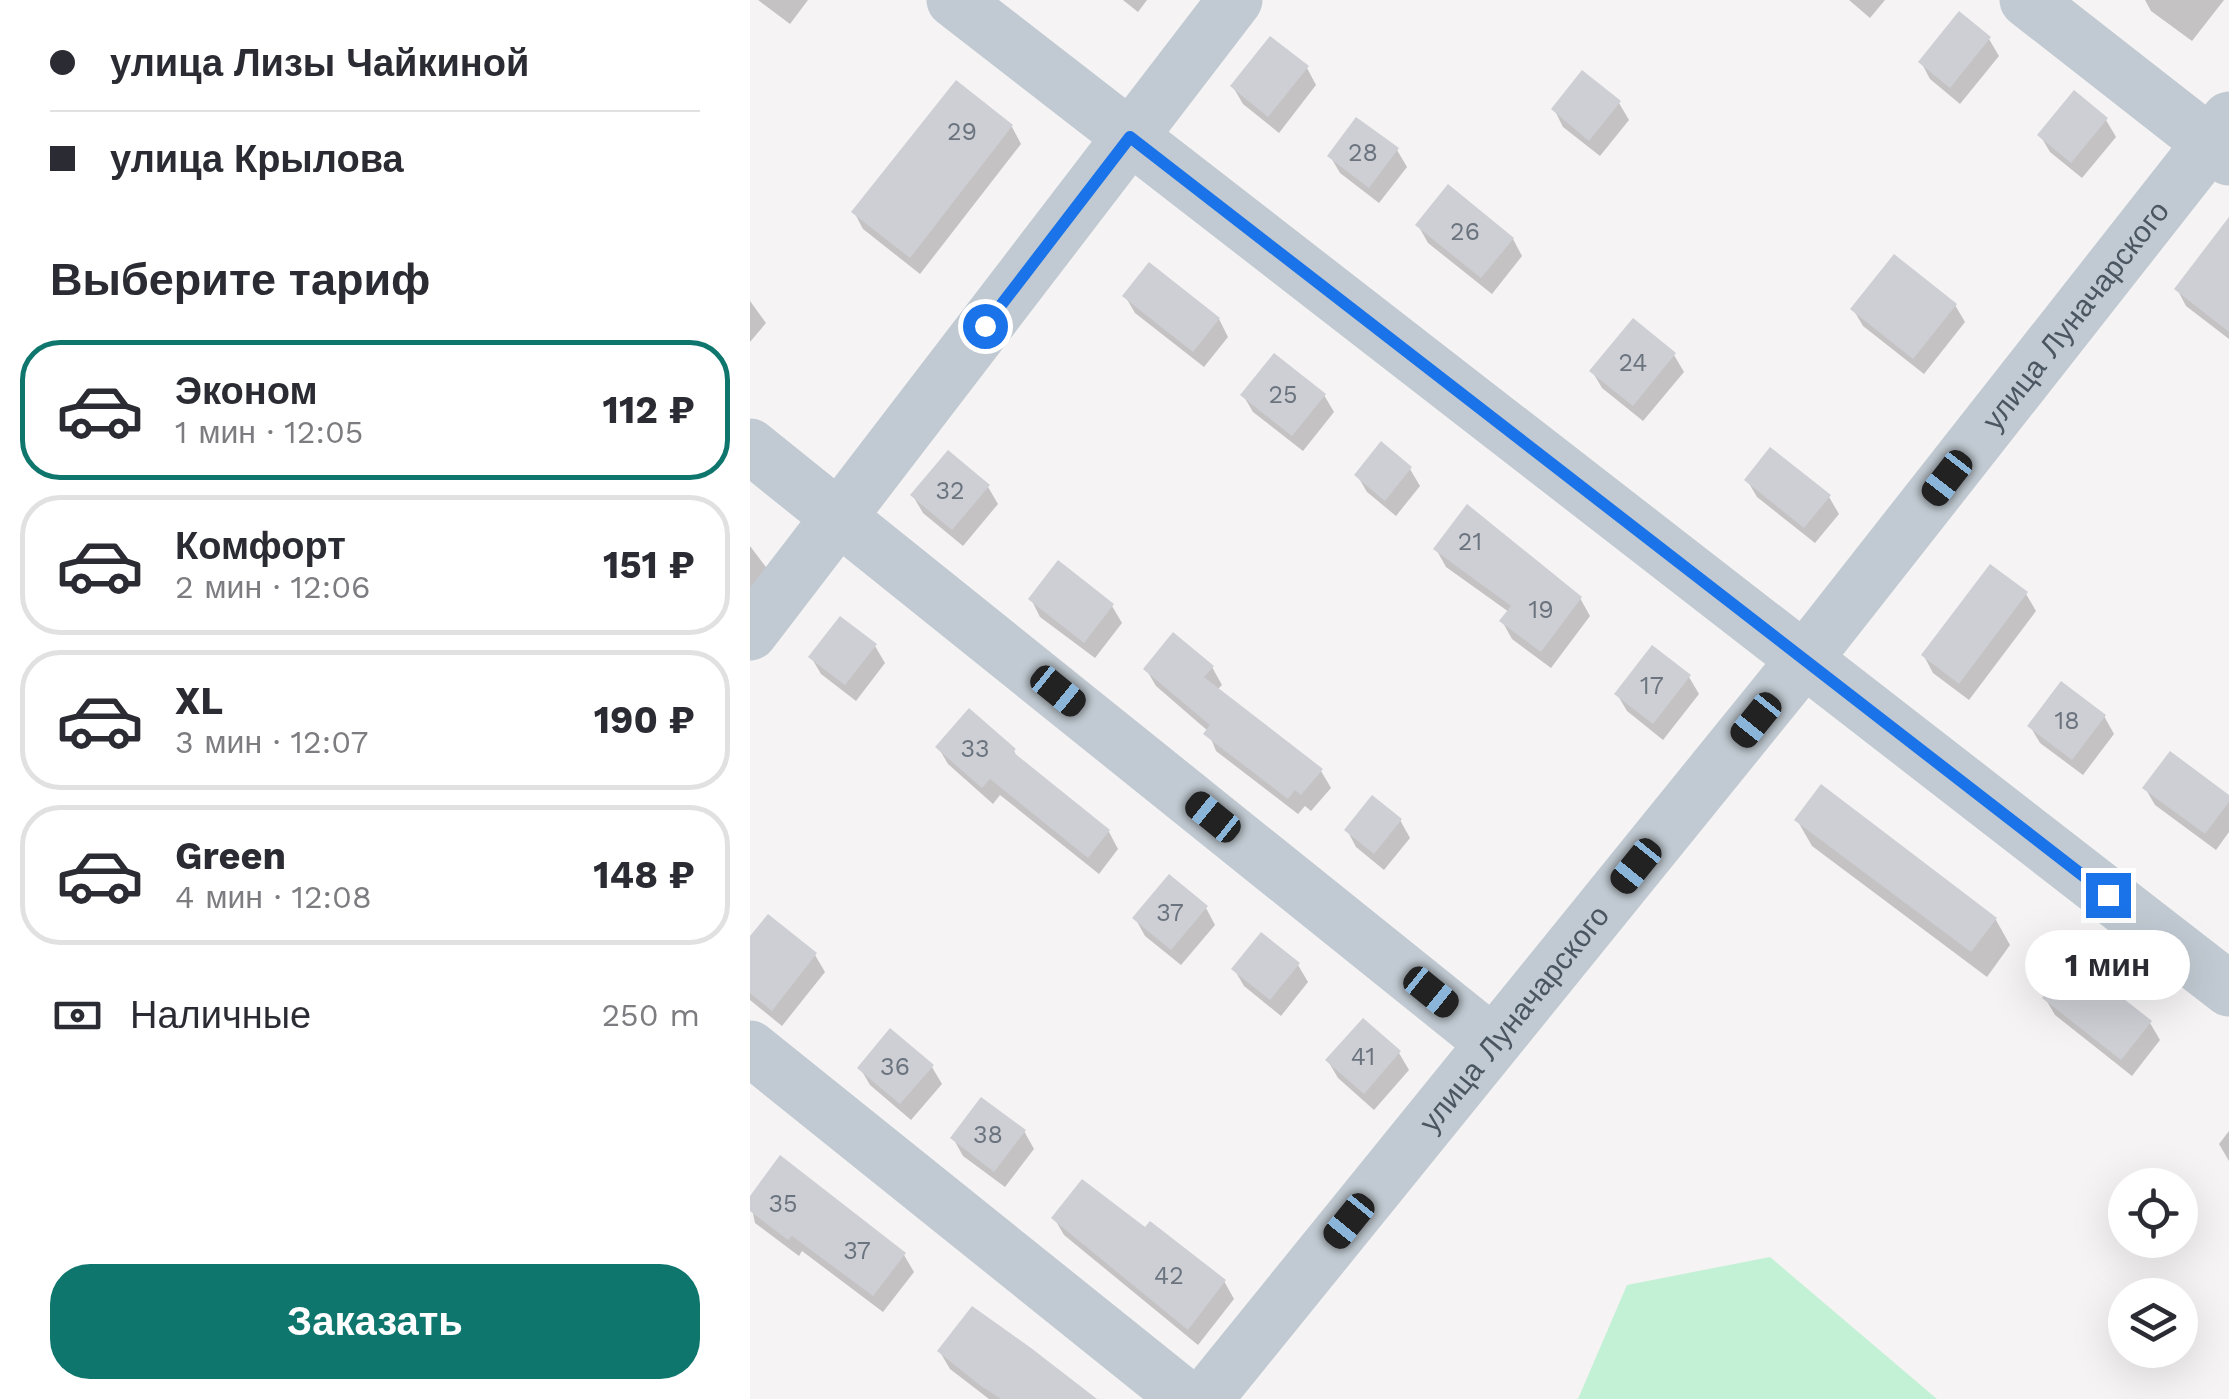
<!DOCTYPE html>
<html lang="ru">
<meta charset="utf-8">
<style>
body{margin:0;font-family:"Work Sans",sans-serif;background:#f7f7f7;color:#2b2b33;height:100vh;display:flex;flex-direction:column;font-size:38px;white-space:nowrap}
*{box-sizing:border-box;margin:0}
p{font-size:32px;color:#7c7c81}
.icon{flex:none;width:55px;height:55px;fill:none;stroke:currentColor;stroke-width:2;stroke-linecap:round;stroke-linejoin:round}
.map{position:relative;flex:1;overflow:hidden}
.details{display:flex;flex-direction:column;background:#fff;width:750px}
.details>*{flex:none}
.hud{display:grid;align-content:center;height:220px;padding:0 50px;background:#fff}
.controls{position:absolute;left:1358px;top:1168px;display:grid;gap:20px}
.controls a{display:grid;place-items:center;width:90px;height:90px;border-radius:50%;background:#fff;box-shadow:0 10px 40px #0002;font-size:50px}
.end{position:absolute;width:45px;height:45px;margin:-22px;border:12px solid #1a73e8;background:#fff;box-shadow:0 0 0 5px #fff}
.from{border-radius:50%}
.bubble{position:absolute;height:70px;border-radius:35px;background:#fff;box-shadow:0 10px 40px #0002;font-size:32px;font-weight:700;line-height:70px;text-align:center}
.car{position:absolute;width:30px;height:60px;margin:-30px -15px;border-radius:12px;box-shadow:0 0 8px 2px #0007;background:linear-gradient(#222 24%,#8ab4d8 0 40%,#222 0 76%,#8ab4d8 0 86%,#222 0)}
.hud b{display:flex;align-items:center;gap:35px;height:95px;font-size:38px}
.hud b+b{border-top:2px solid #e1e1e2}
.hud i{width:25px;height:25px;background:#2b2b33}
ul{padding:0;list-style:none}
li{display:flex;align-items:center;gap:30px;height:140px;margin:0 20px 15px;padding:0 30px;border:5px solid #e1e1e2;border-radius:40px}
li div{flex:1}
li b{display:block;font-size:38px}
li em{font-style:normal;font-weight:700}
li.active{border-color:#0f766e}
li>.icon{width:90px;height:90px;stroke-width:1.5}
h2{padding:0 50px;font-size:45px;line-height:120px}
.pay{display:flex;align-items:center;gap:25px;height:110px;padding:0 50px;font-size:38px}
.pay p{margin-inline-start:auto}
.primary-button{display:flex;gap:20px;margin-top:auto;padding:20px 50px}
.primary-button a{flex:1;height:115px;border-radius:40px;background:#0f766e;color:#fff;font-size:40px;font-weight:700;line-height:115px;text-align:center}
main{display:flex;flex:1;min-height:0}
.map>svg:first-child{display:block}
.green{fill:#c3f1d5}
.shadow{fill:#0003}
.building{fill:#cdcfd5}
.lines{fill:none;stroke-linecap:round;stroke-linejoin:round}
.minor{stroke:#c1cad2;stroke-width:55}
.route{stroke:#1a73e8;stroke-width:12}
.labels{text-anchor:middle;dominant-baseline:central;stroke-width:8;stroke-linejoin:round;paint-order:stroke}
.number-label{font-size:25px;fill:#6b747e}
.street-label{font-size:30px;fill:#4a5661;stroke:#fff}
</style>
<main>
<section class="details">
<div class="hud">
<b><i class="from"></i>улица Лизы Чайкиной</b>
<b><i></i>улица Крылова</b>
</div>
<h2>Выберите тариф</h2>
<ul>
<li class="active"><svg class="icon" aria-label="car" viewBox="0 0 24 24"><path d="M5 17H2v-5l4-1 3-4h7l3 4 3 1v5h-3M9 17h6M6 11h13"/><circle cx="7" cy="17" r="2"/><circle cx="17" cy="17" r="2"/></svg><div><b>Эконом</b><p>1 мин · 12:05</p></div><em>112 ₽</em></li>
<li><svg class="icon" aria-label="car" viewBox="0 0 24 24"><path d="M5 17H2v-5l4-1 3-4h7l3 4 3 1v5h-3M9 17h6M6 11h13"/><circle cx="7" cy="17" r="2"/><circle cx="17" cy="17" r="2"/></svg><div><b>Комфорт</b><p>2 мин · 12:06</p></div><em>151 ₽</em></li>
<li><svg class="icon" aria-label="car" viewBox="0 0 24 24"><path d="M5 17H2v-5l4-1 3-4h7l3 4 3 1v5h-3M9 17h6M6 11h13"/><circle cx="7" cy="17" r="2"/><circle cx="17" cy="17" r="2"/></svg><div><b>XL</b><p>3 мин · 12:07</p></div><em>190 ₽</em></li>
<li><svg class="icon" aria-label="car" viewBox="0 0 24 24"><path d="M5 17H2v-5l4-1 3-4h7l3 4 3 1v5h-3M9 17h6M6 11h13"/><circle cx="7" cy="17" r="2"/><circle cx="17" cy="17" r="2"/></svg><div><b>Green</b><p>4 мин · 12:08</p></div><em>148 ₽</em></li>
</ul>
<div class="pay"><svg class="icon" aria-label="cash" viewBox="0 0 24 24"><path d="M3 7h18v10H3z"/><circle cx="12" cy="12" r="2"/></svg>Наличные<p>250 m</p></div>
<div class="primary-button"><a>Заказать</a></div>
</section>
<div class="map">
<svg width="1479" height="1399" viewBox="0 0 1479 1399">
<rect width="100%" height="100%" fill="#f5f3f3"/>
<path class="green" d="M1020 1257 1187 1399H828L877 1285Z"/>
<path class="shadow" d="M8 0H58L40 24Z
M373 0H397L388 12Z
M1099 0H1135L1120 18Z
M1395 0H1474L1442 41 1401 11Z
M1239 39 1249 56 1210 104 1180 79 1171 62Z
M557 68 566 85 529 133 493 104 483 87Z
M206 84 262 127 271 144 170 274 113 229 104 212Z
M869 103 879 120 850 156 813 127 804 109Z
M1356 120 1366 137 1332 178 1300 152 1290 135Z
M647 150 657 167 629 203 590 173 580 156Z
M668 225 763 239 772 256 742 294 678 243Z
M1479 249V339L1436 306 1427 289Z
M375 296 469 319 478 337 454 367 385 313Z
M0 301 16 323 0 342Z
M1205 305 1215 322 1174 374 1113 326 1103 309Z
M924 355 934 372 893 421 852 388 842 371Z
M493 395H574L584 412 553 451 503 412Z
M660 469 670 486 646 516 617 492 607 475Z
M997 480 1079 497 1089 514 1065 543 1007 497Z
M238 487 248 504 213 546 173 513 163 496Z
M0 546 19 571 0 593Z
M686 549 830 598 840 616 801 668 762 639 752 621 759 612 696 567Z
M1241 567 1276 594 1286 611 1219 700 1183 673 1174 656Z
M281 599 362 606 372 623 345 658 290 617Z
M125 646 135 663 106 701 71 674 61 657Z
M462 667 472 685 467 690 571 771 581 788 561 811 555 806 548 814 466 751 458 731 406 686 396 669Z
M939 677 949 694 913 740 877 711 867 694Z
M1354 716 1364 734 1333 775 1290 743 1280 726Z
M188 747 264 751 269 761 359 832 368 849 349 874 250 795 243 804 198 764Z
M1395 788 1479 798V832L1466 850 1405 805Z
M650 820 660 838 634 870 606 847 597 830Z
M1047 820 1246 920 1260 945 1237 977 1062 846Z
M456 908 465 925 431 965 395 936 385 918Z
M0 940 65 955 75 972 32 1026 0 1000Z
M548 965 558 982 531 1016 494 986 484 969Z
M1295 998 1400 1023 1410 1040 1382 1076 1305 1015Z
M613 1021 649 1053 659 1070 624 1110 588 1078 578 1061Z
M182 1067 192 1084 161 1120 120 1085 110 1068Z
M274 1131 284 1149 255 1187 213 1156 203 1138Z
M1479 1131V1161L1469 1144Z
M0 1200 154 1255 164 1272 133 1312 52 1251 49 1256 5 1223Z
M304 1218 395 1231 474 1281 484 1299 448 1345 314 1235Z
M190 1352 342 1399H239L200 1369Z"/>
<path class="building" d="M1209 11 1241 37 1200 88 1168 62Z
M520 36 559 66 518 117 480 86Z
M832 70 871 101 839 141 801 109Z
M206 80 263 125 160 258 101 212Z
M1324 90 1358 118 1321 163 1287 135Z
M606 117 649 148 619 188 577 156Z
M698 184 764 238 731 278 665 225Z
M1479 217V332L1424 289Z
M1144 254 1207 304 1163 359 1100 309Z
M399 262 470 318 443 352 372 296Z
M883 318 926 353 883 406 839 371Z
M524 353 576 394 542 436 490 395Z
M631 441 662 467 635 501 604 475Z
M1020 447 1081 495 1054 528 994 480Z
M198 450 240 485 202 530 160 495Z
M717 504 832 597 791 652 749 621 761 606 683 549Z
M308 560 364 604 334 643 278 599Z
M1240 564 1278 592 1209 684 1171 655Z
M90 616 127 644 95 685 58 657Z
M423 632 464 666 454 677 573 769 551 795 545 790 538 799 453 734 460 725 393 669Z
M902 645 941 675 903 724 864 694Z
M1311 681 1356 715 1322 760 1277 726Z
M219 708 266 749 263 752 360 830 338 858 240 779 232 788 185 747Z
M1420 751 1479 795V802L1455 834 1392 788Z
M1071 784 1247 918 1221 952 1044 820Z
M622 795 652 819 624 854 594 830Z
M419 874 458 906 421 950 382 918Z
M18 914 67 953 22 1011 0 993V936Z
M511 932 550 963 520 1000 481 969Z
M1323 959 1402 1021 1371 1060 1292 998Z
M613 1018 651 1051 614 1094 575 1060Z
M140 1028 184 1065 150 1104 107 1068Z
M231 1097 276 1130 244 1172 200 1138Z
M30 1155 156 1253 123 1296 42 1236 38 1240 0 1211V1196Z
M332 1179 395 1227 400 1221 476 1280 438 1330 301 1218Z
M222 1306 281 1348 347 1399H251L231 1386 187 1351Z"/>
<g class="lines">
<g class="minor">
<path d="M204 0 1479 989"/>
<path d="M1277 0 1479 158"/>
<path d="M0 446 743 1043"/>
<path d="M0 633 485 0"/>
<path d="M0 1048 437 1399"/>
<path id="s1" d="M455 1399 1053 661 1479 119"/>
</g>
</g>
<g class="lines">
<path class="route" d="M235 326 380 137 1358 895"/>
</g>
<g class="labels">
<g class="number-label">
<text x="212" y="131">29</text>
<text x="613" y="152">28</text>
<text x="715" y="231">26</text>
<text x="883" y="362">24</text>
<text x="533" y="394">25</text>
<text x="200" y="490">32</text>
<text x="720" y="541">21</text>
<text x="791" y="609">19</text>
<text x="902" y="685">17</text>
<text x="1317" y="720">18</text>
<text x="225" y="748">33</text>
<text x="420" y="912">37</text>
<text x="613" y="1056">41</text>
<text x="145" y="1066">36</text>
<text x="238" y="1134">38</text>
<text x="33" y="1203">35</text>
<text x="107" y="1250">37</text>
<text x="419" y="1275">42</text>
</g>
<g class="street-label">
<text stroke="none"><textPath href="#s1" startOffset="1390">улица Луначарского</textPath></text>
<text stroke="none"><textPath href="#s1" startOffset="490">улица Луначарского</textPath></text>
</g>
</g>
</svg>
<div class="controls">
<a><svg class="icon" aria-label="locate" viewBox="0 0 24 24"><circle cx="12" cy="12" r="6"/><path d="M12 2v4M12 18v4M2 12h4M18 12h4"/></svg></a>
<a><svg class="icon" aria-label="layers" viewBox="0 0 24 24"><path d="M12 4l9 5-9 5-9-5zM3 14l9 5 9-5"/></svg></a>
</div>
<i class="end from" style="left:235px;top:326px"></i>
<i class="end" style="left:1358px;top:895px"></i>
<div class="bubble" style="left:1275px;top:930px;width:165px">1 мин</div>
<i class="car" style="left:1197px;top:478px;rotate:218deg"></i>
<i class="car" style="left:308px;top:691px;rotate:129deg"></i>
<i class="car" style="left:1006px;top:720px;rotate:219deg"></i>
<i class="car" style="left:463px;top:817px;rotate:309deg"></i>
<i class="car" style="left:886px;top:866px;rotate:219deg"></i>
<i class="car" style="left:681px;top:992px;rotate:129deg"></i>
<i class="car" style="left:599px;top:1221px;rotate:219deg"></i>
</div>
</main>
